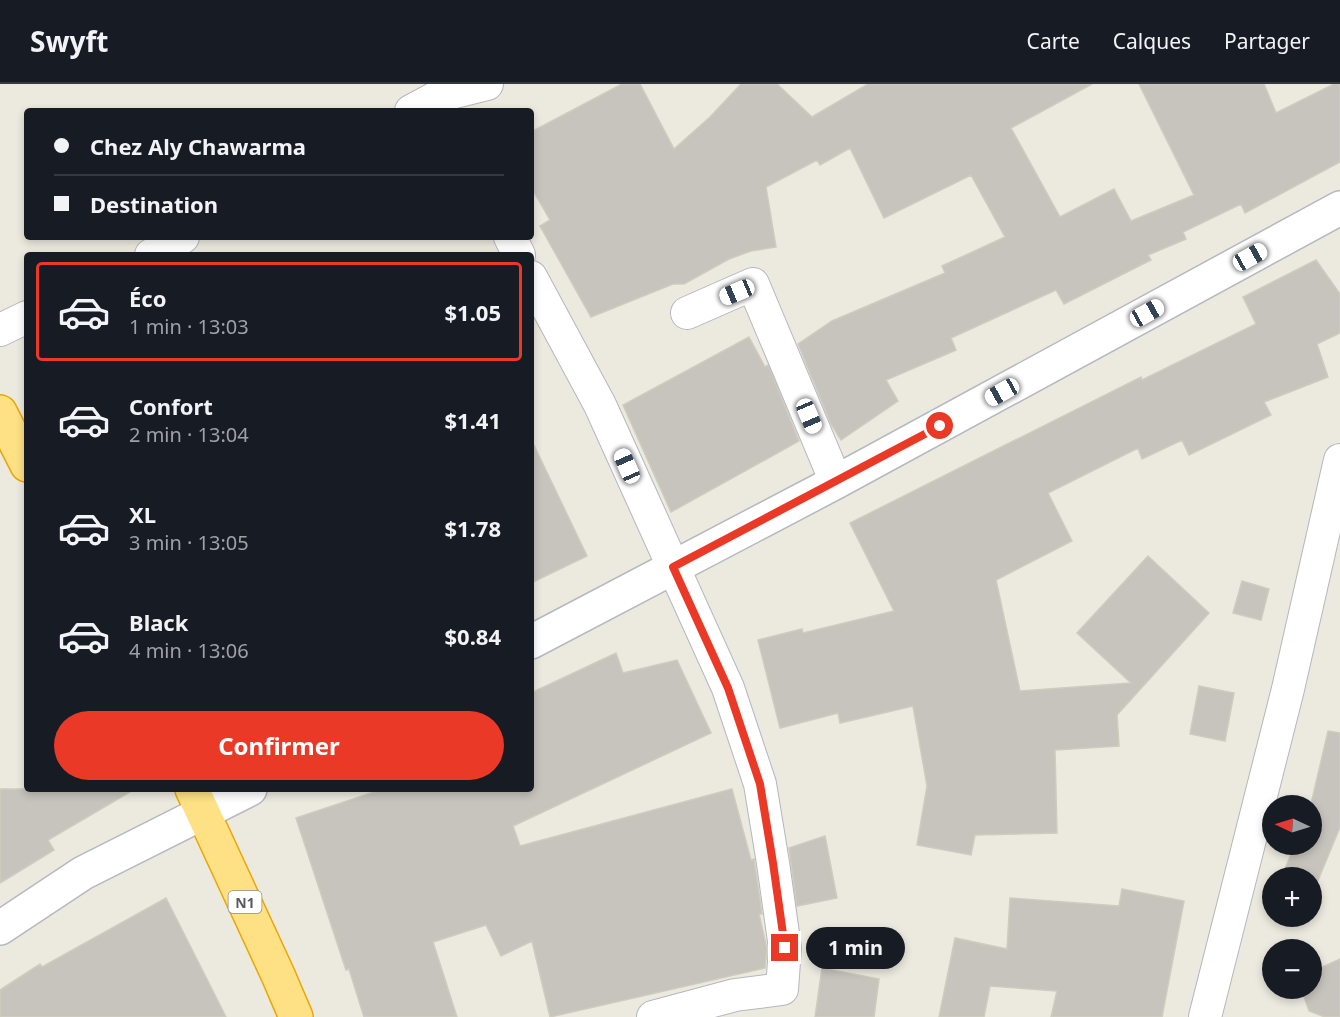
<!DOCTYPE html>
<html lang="fr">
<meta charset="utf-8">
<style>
body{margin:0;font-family:"Noto Sans",sans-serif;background:#20242c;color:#f1f3f6;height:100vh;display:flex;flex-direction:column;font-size:22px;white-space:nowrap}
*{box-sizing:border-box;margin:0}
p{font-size:20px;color:#9ea1a6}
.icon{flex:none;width:33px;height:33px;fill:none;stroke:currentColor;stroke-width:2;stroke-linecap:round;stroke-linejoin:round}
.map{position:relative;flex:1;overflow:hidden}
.panel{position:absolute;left:24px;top:168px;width:510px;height:540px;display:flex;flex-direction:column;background:#171b24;border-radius:6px;box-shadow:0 3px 9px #0003}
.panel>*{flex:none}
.banner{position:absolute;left:24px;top:24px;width:510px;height:132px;border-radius:6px;box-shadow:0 3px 9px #0003;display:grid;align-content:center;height:132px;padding:0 30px;background:#171b24}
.needle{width:39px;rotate:274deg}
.tools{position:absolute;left:1262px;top:711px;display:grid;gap:12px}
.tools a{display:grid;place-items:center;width:60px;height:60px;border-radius:50%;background:#171b24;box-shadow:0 3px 9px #0003;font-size:30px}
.end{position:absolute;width:27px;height:27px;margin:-14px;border:8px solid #ea3a27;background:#fff;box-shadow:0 0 0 3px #fff}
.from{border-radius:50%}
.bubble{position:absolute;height:42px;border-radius:21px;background:#171b24;box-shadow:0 3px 9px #0003;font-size:20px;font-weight:700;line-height:42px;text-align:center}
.car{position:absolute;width:18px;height:36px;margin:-18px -9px;border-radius:8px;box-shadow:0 0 4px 2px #0007;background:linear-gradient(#fff 24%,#345 0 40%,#fff 0 76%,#345 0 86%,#fff 0)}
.banner b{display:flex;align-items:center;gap:21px;height:57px;font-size:22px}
.banner b+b{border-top:2px solid #363941}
.banner i{width:15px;height:15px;background:#f1f3f6}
ul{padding:10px 0 0;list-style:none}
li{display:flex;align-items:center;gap:18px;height:99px;margin:0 12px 9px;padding:0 18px;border:3px solid transparent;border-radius:6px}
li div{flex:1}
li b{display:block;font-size:22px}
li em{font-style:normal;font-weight:700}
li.current{border-color:#ea3a27}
li>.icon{width:54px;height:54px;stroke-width:1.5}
.cta{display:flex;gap:12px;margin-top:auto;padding:12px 30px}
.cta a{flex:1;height:69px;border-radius:36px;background:#ea3a27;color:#fff;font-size:24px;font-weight:700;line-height:69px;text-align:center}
header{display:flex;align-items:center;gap:36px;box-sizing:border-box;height:84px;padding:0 30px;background:#171b24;border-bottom:2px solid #363941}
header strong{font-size:28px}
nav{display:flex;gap:33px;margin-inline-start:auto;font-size:21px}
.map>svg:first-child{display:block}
.building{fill:#c6c4bc;stroke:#d0cbbe;stroke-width:1.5}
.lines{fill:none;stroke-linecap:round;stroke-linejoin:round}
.street-casing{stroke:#b5b7bc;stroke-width:34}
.secondary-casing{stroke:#b5b9bf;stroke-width:36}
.highway-casing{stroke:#eba600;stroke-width:36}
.street{stroke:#fff;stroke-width:32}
.secondary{stroke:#fff;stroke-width:33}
.highway{stroke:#fde184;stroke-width:33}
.route{stroke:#ea3a27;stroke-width:8}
.labels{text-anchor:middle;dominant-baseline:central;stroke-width:4.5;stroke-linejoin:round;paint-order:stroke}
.shield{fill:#fff;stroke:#8a8d90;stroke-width:1.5}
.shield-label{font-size:14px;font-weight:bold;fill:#585c61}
</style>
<header>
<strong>Swyft</strong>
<nav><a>Carte</a><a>Calques</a><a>Partager</a></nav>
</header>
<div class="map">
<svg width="1340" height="933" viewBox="0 0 1340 933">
<rect width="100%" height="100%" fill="#ece9df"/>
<path class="building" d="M622 0H640L674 65 710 33 741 0H777L812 33 868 0H1092L1011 44 1060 133 1114 105 1131 137 1194 111 1139 0H1264L1276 29 1334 0H1340V78L1245 129 1241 120 1183 148 1186 155 1148 171 1151 176 1064 220 1056 206 951 254 956 266 886 296 898 317 841 356 831 340 798 260 832 237 945 189 942 182 1005 153 971 91 884 134 850 64 820 81 817 76 766 103 776 163 751 167 729 175 684 200H673L591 233 540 142 550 136 531 103V48Z
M1316 176 1340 210V249L1317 260 1328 293 1264 318 1271 331 1189 371 1182 356 1142 375 1138 364 1048 409 1072 457 996 496 1020 607 1131 599 1077 549 1148 472 1209 529 1117 631 1119 662 1055 666 1057 749 975 751 971 771 917 761 927 702 913 622 840 639 838 629 780 644 758 556 802 545 803 549 894 527 850 439 1141 293 1142 296 1256 240 1243 213Z
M749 253 765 283 768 281 799 357 671 428 623 321Z
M531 355 587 472 531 499Z
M1242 497 1269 505 1261 536 1233 529Z
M616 569 623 589 677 576 711 649 513 742 520 762 732 705 751 776 754 775 762 830H759L767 865 765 884 550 933 532 857 501 872 486 841 433 858 457 933H364L349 885 346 886 296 734 383 705H531V609Z
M1199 602 1234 609 1225 657 1190 650Z
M1328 647 1340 649V743L1312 811 1311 794H1292L1283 790 1295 760H1311V720Z
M0 705H135L48 756 54 766 0 799Z
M825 752 837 814 797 822 789 764Z
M1122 805 1184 817 1162 933H1051L1057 907 990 902 984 933H939L955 854 1007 865 1010 814 1119 822Z
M166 814 226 933H0V906L40 880 42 883Z
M1340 875V933H1325L1309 927 1302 907 1303 904H1311V888Z
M822 884 879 895 874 933H815Z"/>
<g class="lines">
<g class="street-casing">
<path id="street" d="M411 27 439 12 487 0
M510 153 519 171
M151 171 183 153
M531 193 600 321 728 604 760 700 773 779 785 864 782 905 735 911 653 933
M687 229 753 200 836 398
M0 246 27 233
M1205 933 1288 605 1340 376"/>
</g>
<g class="secondary-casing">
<path id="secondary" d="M531 558 836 398 1340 124
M0 844 83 789 250 705"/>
</g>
<g class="highway-casing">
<path id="highway" d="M0 328 27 381
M192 705 278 891 296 933"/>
</g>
<use href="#street" class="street"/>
<use href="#secondary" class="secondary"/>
<use href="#highway" class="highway"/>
</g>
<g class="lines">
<path class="route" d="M785 864 773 779 760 700 728 604 673 483 940 342"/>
</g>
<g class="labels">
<rect class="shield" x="228.5" y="807" width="33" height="22" rx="4.5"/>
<g class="shield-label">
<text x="245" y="818">N1</text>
</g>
</g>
</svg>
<div class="tools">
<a><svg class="needle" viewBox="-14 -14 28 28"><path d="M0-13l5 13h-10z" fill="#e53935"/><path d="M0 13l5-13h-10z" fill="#9ea1a6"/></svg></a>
<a>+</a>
<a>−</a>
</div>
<i class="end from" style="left:940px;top:342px"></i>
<i class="end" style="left:785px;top:864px"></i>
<div class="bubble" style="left:806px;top:843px;width:99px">1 min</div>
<i class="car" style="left:1250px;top:173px;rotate:61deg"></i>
<i class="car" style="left:737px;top:208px;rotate:247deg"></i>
<i class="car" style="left:1147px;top:229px;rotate:61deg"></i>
<i class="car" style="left:1002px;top:308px;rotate:241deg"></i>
<i class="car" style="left:809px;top:332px;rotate:157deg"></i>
<i class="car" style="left:627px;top:382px;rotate:336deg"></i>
<div class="banner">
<b><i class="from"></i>Chez Aly Chawarma</b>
<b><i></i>Destination</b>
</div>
<section class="panel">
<ul>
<li class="current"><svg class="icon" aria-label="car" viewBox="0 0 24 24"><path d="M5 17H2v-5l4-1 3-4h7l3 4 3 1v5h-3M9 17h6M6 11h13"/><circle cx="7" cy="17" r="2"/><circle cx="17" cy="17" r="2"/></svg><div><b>Éco</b><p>1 min · 13:03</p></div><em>$1.05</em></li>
<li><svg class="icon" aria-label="car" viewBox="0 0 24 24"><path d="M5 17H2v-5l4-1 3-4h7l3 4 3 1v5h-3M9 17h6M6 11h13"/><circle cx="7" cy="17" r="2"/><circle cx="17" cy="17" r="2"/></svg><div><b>Confort</b><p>2 min · 13:04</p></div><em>$1.41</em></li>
<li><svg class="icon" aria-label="car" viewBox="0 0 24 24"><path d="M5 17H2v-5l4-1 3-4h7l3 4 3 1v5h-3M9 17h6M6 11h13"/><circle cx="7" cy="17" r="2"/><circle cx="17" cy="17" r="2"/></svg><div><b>XL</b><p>3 min · 13:05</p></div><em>$1.78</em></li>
<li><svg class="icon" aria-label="car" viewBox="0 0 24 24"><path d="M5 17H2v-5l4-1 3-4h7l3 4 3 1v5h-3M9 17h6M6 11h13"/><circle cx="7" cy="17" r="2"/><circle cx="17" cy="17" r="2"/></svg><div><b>Black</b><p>4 min · 13:06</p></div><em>$0.84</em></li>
</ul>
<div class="cta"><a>Confirmer</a></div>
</section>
</div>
